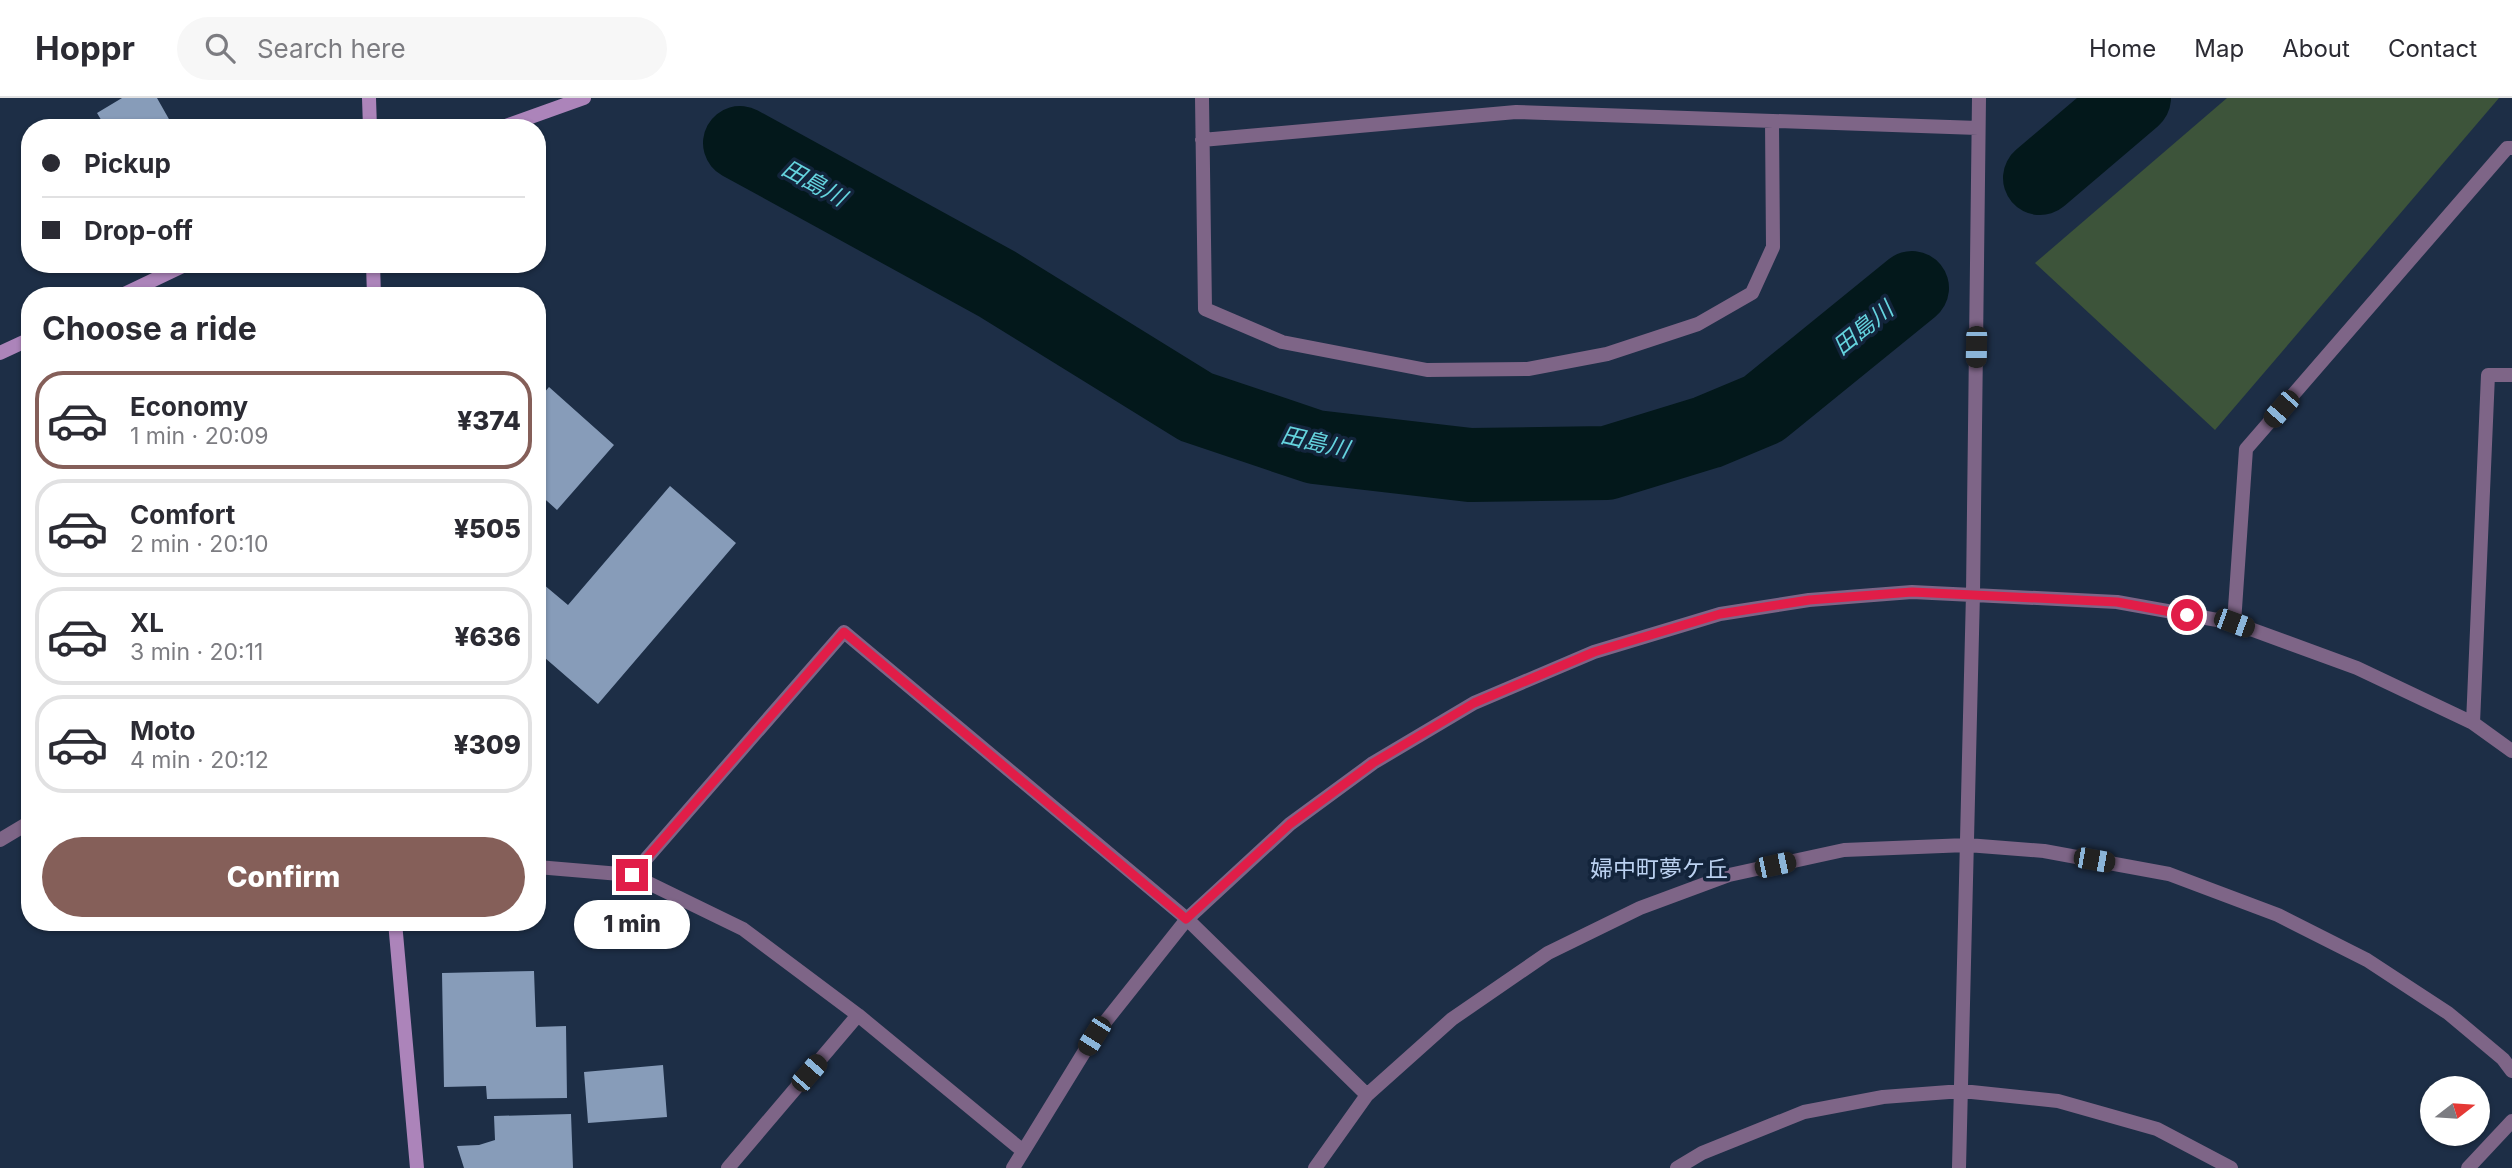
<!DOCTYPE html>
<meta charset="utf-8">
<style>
body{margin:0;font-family:Inter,"Noto Sans JP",sans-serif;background:#f7f7f7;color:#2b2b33;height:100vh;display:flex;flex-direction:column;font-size:26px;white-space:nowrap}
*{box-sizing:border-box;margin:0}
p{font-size:23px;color:#7c7c81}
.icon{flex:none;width:38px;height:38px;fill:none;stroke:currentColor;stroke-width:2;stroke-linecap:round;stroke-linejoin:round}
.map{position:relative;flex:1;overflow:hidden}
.drawer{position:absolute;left:21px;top:189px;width:525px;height:644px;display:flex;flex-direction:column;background:#fff;border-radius:28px;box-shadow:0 2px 5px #0004}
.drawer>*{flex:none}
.guide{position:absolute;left:21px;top:21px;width:525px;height:154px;border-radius:28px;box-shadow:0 2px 5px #0004;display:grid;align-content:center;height:154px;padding:0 21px;background:#fff}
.needle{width:46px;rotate:73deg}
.buttons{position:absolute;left:2420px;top:978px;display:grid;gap:14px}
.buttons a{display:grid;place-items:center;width:70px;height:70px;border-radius:50%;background:#fff;box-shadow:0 2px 5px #0004;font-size:35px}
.end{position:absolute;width:32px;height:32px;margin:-16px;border:9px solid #e11d48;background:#fff;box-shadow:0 0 0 4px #fff}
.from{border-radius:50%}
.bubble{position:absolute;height:49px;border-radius:24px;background:#fff;box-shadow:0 2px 5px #0004;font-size:23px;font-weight:800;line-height:49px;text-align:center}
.car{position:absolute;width:21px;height:42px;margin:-21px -10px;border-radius:9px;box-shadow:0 0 5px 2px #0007;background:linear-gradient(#222 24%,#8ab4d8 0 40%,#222 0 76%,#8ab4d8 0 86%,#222 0)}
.guide b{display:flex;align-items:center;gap:24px;height:66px;font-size:26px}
.guide b+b{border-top:2px solid #e1e1e2}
.guide i{width:18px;height:18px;background:#2b2b33}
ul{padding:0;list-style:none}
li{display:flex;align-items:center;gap:21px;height:98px;margin:0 14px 10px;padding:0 7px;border:4px solid #e1e1e2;border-radius:28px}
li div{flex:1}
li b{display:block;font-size:26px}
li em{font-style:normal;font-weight:800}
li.current{border-color:#855f59}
li>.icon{width:63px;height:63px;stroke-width:1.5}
h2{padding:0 21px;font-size:32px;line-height:84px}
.button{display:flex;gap:14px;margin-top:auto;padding:14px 21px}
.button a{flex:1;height:80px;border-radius:42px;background:#855f59;color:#fff;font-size:28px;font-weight:800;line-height:80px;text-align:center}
header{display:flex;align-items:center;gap:42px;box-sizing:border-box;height:98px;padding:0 35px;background:#fff;border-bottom:2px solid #e1e1e2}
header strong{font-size:33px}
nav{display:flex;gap:38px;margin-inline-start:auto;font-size:24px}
.search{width:490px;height:63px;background:#f7f7f7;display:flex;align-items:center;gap:18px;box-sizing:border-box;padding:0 24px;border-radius:38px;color:#7c7c81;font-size:26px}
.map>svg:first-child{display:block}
.green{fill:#3d543a}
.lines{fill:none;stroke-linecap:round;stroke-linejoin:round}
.river{stroke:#03181b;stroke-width:74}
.building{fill:#879cb9}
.street{stroke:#7e6587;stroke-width:14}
.secondary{stroke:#ac84ba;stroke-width:14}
.route{stroke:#e11d48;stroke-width:9}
.labels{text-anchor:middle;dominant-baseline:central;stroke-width:7;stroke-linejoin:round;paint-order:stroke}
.water-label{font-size:23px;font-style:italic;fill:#65d4df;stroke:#13243b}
.neighbourhood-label{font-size:23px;fill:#bbd1f0;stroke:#13243b}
</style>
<header>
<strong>Hoppr</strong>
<div class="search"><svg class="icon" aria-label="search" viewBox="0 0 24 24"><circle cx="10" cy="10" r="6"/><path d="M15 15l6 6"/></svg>Search here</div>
<nav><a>Home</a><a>Map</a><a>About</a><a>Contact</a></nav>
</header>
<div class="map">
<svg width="2512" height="1070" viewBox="0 0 2512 1070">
<rect width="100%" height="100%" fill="#1d2e46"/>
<path class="green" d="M2227 0H2499L2215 332 2035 165Z"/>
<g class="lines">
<path class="river" d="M740 45 997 186 1196 309 1315 349 1470 367 1607 365 1708 334 1763 311 1912 190
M2040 80 2134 0"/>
</g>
<path class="building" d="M122 0H157L174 30H106L97 15Z
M549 289 614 347 557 412 537 394V303Z
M670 388 736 445 598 606 537 553V481L568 507Z
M534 873 536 929 566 928 567 1000 487 1001 486 988 444 989 442 875Z
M663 967 667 1019 588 1025 584 974Z
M571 1016 573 1070H464L457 1048 479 1047 495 1042 494 1018Z"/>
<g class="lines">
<path class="street" d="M1202 0 1205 211 1282 244 1427 272 1528 271 1607 256 1698 226 1752 195 1773 149 1772 24
M1202 42 1516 14 1978 30
M2234 525 2246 351 2507 50H2512
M2473 625 2488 277H2512
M0 742 30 724
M537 769 632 777 743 831 858 917 1023 1053
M632 777 844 534 1187 821 1367 997
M728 1070 858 917
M1013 1070 1094 938 1187 821 1290 726 1373 665 1474 605 1594 554 1720 516 1809 502 1912 494 2117 504 2234 525 2357 570 2473 625 2512 653
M1315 1070 1367 997 1452 921 1548 855 1640 810 1729 777 1844 752 1967 747 2044 753 2169 776 2278 817 2367 862 2448 915 2503 961 2512 973
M1677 1070 1702 1055 1804 1014 1883 999 1962 993 2058 1003 2157 1031 2231 1070
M1959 1070 1973 495 1979 0
M2468 1070 2512 1023"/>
<path class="secondary" d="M369 0 370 30
M500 30 584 0
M373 166 374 198
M120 198 187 166
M0 255 30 241
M395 824 417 1070"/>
</g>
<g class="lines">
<path class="route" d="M632 777 844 534 1186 821 1290 726 1373 665 1474 605 1594 554 1720 516 1809 502 1912 494 2117 504 2187 517"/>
</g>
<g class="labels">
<g class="water-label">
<text transform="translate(814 85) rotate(29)">田島川</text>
<text transform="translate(1863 230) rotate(-39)">田島川</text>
<text transform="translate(1315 344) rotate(13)">田島川</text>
</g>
<g class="neighbourhood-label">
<text x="1659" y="771">婦中町夢ケ丘</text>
</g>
</g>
</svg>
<div class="buttons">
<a><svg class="needle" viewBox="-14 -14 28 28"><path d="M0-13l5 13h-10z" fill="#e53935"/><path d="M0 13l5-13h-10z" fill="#7c7c81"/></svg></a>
</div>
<i class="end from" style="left:2187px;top:517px"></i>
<i class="end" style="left:632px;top:777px"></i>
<div class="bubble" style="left:574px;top:802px;width:116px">1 min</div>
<i class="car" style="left:1976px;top:249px;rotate:181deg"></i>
<i class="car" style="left:2281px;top:311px;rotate:221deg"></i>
<i class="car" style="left:2234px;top:525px;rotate:110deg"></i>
<i class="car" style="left:2094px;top:762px;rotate:100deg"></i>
<i class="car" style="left:1775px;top:767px;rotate:78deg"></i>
<i class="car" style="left:1094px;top:938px;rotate:212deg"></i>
<i class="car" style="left:809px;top:975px;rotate:41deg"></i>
<div class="guide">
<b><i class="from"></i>Pickup</b>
<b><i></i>Drop-off</b>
</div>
<section class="drawer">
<h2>Choose a ride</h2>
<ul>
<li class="current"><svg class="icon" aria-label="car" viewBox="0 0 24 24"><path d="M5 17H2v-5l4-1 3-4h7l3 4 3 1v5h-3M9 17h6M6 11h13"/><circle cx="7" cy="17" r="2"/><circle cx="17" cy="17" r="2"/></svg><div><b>Economy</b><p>1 min · 20:09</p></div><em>¥374</em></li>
<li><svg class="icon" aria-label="car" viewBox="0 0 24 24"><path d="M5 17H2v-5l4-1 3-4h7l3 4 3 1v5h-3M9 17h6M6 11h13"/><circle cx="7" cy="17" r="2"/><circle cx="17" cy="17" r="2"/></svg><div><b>Comfort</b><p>2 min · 20:10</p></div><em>¥505</em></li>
<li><svg class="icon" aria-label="car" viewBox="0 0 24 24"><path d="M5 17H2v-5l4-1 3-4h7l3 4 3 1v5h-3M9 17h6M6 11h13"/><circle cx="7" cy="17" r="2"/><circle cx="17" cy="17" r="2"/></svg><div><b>XL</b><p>3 min · 20:11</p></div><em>¥636</em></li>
<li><svg class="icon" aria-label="car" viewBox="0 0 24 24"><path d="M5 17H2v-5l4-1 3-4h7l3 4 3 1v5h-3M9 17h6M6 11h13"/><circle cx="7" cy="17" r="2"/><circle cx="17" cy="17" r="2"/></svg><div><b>Moto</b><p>4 min · 20:12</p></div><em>¥309</em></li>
</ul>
<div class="button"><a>Confirm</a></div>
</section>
</div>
